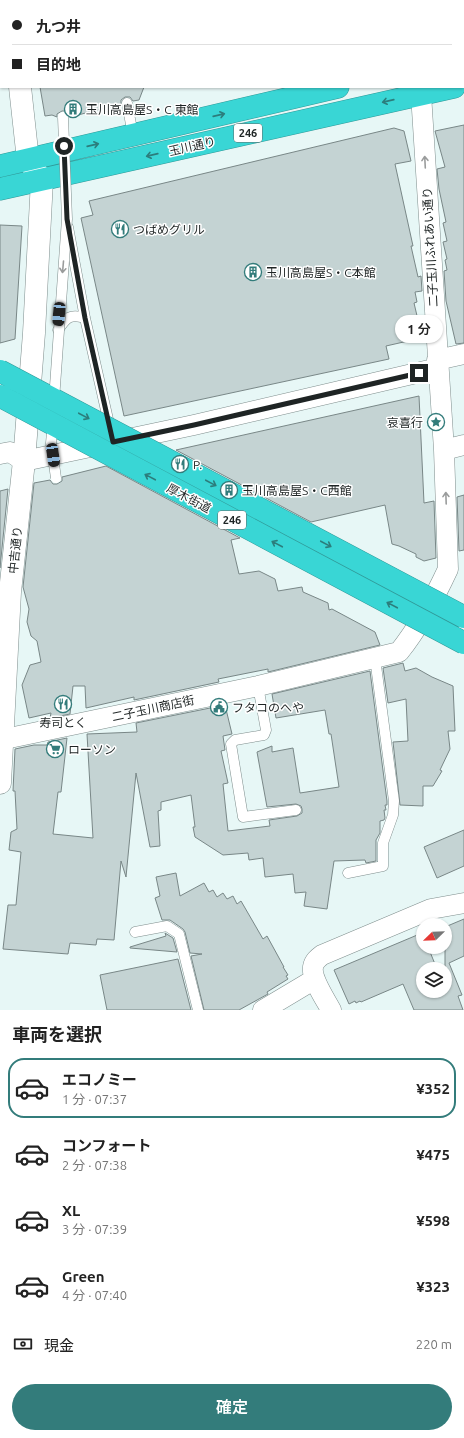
<!DOCTYPE html>
<html lang="ja">
<meta charset="utf-8">
<style>
body{margin:0;font-family:Ubuntu,"Noto Sans JP",sans-serif;background:#f2f2f2;color:#222;height:100vh;display:flex;flex-direction:column;font-size:15px;white-space:nowrap}
*{box-sizing:border-box;margin:0}
p{font-size:13px;color:#767676}
.icon{flex:none;width:22px;height:22px;fill:none;stroke:currentColor;stroke-width:2;stroke-linecap:round;stroke-linejoin:round}
.map{position:relative;height:1010px;overflow:hidden}
.sheet{display:flex;flex-direction:column;background:#fff;flex:1}
.sheet>*{flex:none}
.banner{position:absolute;left:0px;top:0px;width:464px;height:88px;box-shadow:0 1px 3px #0004;display:grid;align-content:center;height:88px;padding:0 12px;background:#fff}
.needle{width:26px;rotate:247deg}
.fabs{position:absolute;left:416px;top:918px;display:grid;gap:8px}
.fabs a{display:grid;place-items:center;width:36px;height:36px;border-radius:50%;background:#fff;box-shadow:0 1px 3px #0004;font-size:20px}
.end{position:absolute;width:18px;height:18px;margin:-9px;border:5px solid #1e2424;background:#fff;box-shadow:0 0 0 2px #fff}
.from{border-radius:50%}
.bubble{position:absolute;height:28px;border-radius:14px;background:#fff;box-shadow:0 1px 3px #0004;font-size:13px;font-weight:600;line-height:28px;text-align:center}
.car{position:absolute;width:12px;height:24px;margin:-12px -6px;border-radius:5px;box-shadow:0 0 3px 1px #0007;background:linear-gradient(#222 24%,#8ab4d8 0 40%,#222 0 76%,#8ab4d8 0 86%,#222 0)}
.banner b{display:flex;align-items:center;gap:14px;height:38px;font-size:15px}
.banner b+b{border-top:1px solid #e0e0e0}
.banner i{width:10px;height:10px;background:#222}
ul{padding:0;list-style:none}
li{display:flex;align-items:center;gap:12px;height:60px;margin:0 8px 6px;padding:0 4px;border:2px solid transparent;border-radius:16px}
li div{flex:1}
li b{display:block;font-size:15px}
li em{font-style:normal;font-weight:600}
li.active{border-color:#337c7b}
li>.icon{width:36px;height:36px;stroke-width:1.5}
h2{padding:0 12px;font-size:18px;line-height:48px}
.pay{display:flex;align-items:center;gap:10px;height:44px;padding:0 12px;font-size:15px}
.pay p{margin-inline-start:auto}
.cta{display:flex;gap:8px;margin-top:auto;padding:8px 12px}
.cta a{flex:1;height:46px;border-radius:24px;background:#337c7b;color:#fff;font-size:16px;font-weight:600;line-height:46px;text-align:center}
.map>svg:first-child{display:block}
.building{fill:#c4d3d3;stroke:#798787}
.lines{fill:none;stroke-linecap:round;stroke-linejoin:round}
.lane-casing{stroke:#7f8e8d;stroke-width:11}
.street-casing{stroke:#7f8e8d;stroke-width:21}
.secondary-casing{stroke:#7f8e8d;stroke-width:23}
.highway-casing{stroke:#309897;stroke-width:23}
.lane{stroke:#fff;stroke-width:10}
.street{stroke:#fff;stroke-width:20}
.secondary{stroke:#fff;stroke-width:22}
.highway{stroke:#39d6d5;stroke-width:22}
.lane-bridge-casing{stroke:#7f8e8d;stroke-width:11;stroke-linecap:butt}
.highway-bridge-casing{stroke:#309897;stroke-width:23;stroke-linecap:butt}
.lane-bridge{stroke:#fff;stroke-width:10}
.highway-bridge{stroke:#39d6d5;stroke-width:22}
.oneway{stroke:#2c7d7c}
.oneway2{stroke:#9a9c9c}
.route{stroke:#1e2424;stroke-width:5}
.labels{text-anchor:middle;dominant-baseline:central;stroke-width:3;stroke-linejoin:round;paint-order:stroke}
.shield{fill:#fff;stroke:#626666;stroke-width:1}
.shield-label{font-size:11px;font-weight:bold;fill:#1e2424}
.poi-label{font-size:12px;fill:#1e2424;stroke:#fff;text-anchor:start}
.street-label{font-size:12px;fill:#1e2424;stroke:#fff}
</style>
<div class="map">
<svg width="464" height="1010" viewBox="0 0 464 1010">
<rect width="100%" height="100%" fill="#e7f7f6"/>
<path class="building" d="M40 87H144L139 100 133 101 130 97H125L121 100V104L70 117 66 111H62L57 114V117L52 115 45 116Z
M464 125V343L456 344 446 301 444 271 447 270 445 260 447 259 443 242 447 241 443 223 446 222 439 189 437 169 445 167 435 131Z
M394 128 404 131 411 161 395 164 413 246H411L418 277 421 276 422 291 415 292 417 302 414 303 418 320H415L418 332 406 335 408 341 386 346 389 359 124 416 81 218 93 215 89 201Z
M0 225 22 226 15 339 0 343Z
M419 396 424 503 434 501 436 558 424 561 416 557V554L399 546 392 544 385 505 311 522 176 450Z
M106 466 240 538 231 540 239 574 259 571 275 579 278 591 302 587 303 592 328 603 329 610 332 609 375 632 380 645 268 672V669L218 679 219 682 134 700V697L86 708 85 686H73L70 714 50 718 51 713 29 718 22 685 30 665 41 662 37 641 31 636 27 622 29 609 23 587 34 483 50 480 53 484H57L62 481V477Z
M8 489 0 568V491Z
M464 495V550L459 551 457 497Z
M403 663 405 671 416 668 432 677 453 686 455 731H448L450 749 440 770 442 771 433 786H423V806L400 805 393 742 408 741 406 699 388 703 383 668Z
M370 671 387 801V805H385L386 810H384L385 818 384 820 380 821V833L376 840V861L366 863 365 860 334 861 327 909 304 906 306 892 295 893 293 874 265 877 263 858 249 860 248 853 223 855 195 837 193 827H195L191 795 161 802V810L158 811 160 846 150 847 136 773 126 877 121 861 114 940 97 939 96 945 70 943 68 954 3 949 8 905H16L21 852 9 850 11 832 17 829 15 791H13L15 749 34 745H47L48 742 67 738 61 792H58L53 834 93 838 87 734 137 732 136 723 225 705 232 734 223 736 225 750 221 751 228 783 223 784 228 831 270 826 269 820 297 816 302 813V809L301 806 296 804 267 807 257 752 272 746V752L293 748 300 793 339 787 331 734H329L325 710 276 718 272 694Z
M464 830V866L437 878 424 847Z
M176 873 180 896 204 883 209 892 213 890 217 897 223 893 227 899 233 896 237 904 241 901 263 939 267 936 284 967H283L288 975 286 976 288 979 267 992 268 994 239 1010H204L191 956 202 954 190 953 185 932 183 929 170 920H162L155 898 160 896 156 877Z
M464 919V956L449 963 462 995 458 996 463 1010H414L403 984 361 1002 360 1001 356 1003 355 1001 349 1004 334 970 422 933 423 947H428L437 969H423V991H445V927Z
M165 933 173 938 177 952 130 948V947L166 936Z
M178 959 191 1010H107L100 975Z"/>
<g class="lines">
<g class="lane-casing">
<path id="lane" d="M0 59H1
M127 103 133 135
M68 227 85 318 110 428
M58 330C66 318 70 313 85 318
M258 686 266 730 264 735 235 740 231 744 243 817 296 810
M348 873 383 866V843L393 815 394 801 375 658
M135 932 167 926 179 934 198 1010"/>
</g>
<g class="street-casing">
<path id="street" d="M437 360 464 354
M444 450 464 445
M0 454 10 452 24 461 194 425 438 368
M0 740 258 686 399 652C419 627 435 597 448 569L444 450 421 94
M263 1010 315 979
M331 1010C326 1000 311 979 313 967 314 961 318 958 322 955L431 909 464 903"/>
</g>
<g class="secondary-casing">
<path id="secondary" d="M441 0V1
M14 1V0
M0 783 10 592 24 461 34 333 42 180 28 160 20 87"/>
</g>
<g class="highway-casing">
<path id="highway" d="M463 60H464
M0 166 338 87
M0 189 454 87"/>
</g>
<use href="#lane" class="lane"/>
<use href="#street" class="street"/>
<use href="#secondary" class="secondary"/>
<use href="#highway" class="highway"/>
<g class="lane-bridge-casing">
<path id="lane-bridge" d="M54 400 67 219 63 117
M53 422 51 443 56 478"/>
</g>
<g class="highway-bridge-casing">
<path id="highway-bridge" d="M0 371 464 617
M0 396 464 643"/>
</g>
<use href="#lane-bridge" class="lane-bridge"/>
<use href="#highway-bridge" class="highway-bridge"/>
</g>
<defs><path id="oneway-shaft" d="M-6 0H5M1.5-3L5.5 0L1.5 3" fill="none" stroke-width="1.6" stroke-linecap="round" stroke-linejoin="round"/></defs>
<g class="oneway">
<use href="#oneway-shaft" transform="translate(388 101) rotate(167)"/>
<use href="#oneway-shaft" transform="translate(219 115) rotate(-13)"/>
<use href="#oneway-shaft" transform="translate(93 145) rotate(-13)"/>
<use href="#oneway-shaft" transform="translate(152 155) rotate(167)"/>
<use href="#oneway-shaft" transform="translate(84 416) rotate(28)"/>
<use href="#oneway-shaft" transform="translate(150 477) rotate(-152)"/>
<use href="#oneway-shaft" transform="translate(211 483) rotate(28)"/>
<use href="#oneway-shaft" transform="translate(277 544) rotate(-152)"/>
<use href="#oneway-shaft" transform="translate(326 544) rotate(28)"/>
<use href="#oneway-shaft" transform="translate(392 605) rotate(-152)"/>
</g>
<g class="oneway2">
<use href="#oneway-shaft" transform="translate(425 162) rotate(-93)"/>
<use href="#oneway-shaft" transform="translate(63 267) rotate(95)"/>
<use href="#oneway-shaft" transform="translate(446 498) rotate(-92)"/>
</g>
<g class="lines">
<path class="route" d="M64 146 67 219 85 318 113 442 194 425 419 373"/>
</g>
<defs>
<g id="building-ring" transform="scale(0.9)"><circle r="9.5" fill="#fff" stroke="#337c7b" stroke-width="1.5"/><path d="M-4-6H4V6H1V3H-1V6H-4ZM-2.5-4.3h1.7v1.8h-1.7ZM.8-4.3h1.7v1.8H.8ZM-2.5-1h1.7V.8h-1.7ZM.8-1h1.7V.8H.8Z" fill="#337c7b"/></g>
<g id="restaurant-ring" transform="scale(0.9)"><circle r="9.5" fill="#fff" stroke="#337c7b" stroke-width="1.5"/><path d="M-5-6h1v4h1v-4h1v4h1v-4h1v5L-1.5 .5V6h-2V.5L-5-1ZM5-6V6H3V1.5H1.5Q1.5-4 5-6Z" fill="#337c7b"/></g>
<g id="sight-ring" transform="scale(0.9)"><circle r="9.5" fill="#fff" stroke="#337c7b" stroke-width="1.5"/><path d="M0-6L1.8-2.2L6-1.7L2.9 1.2L3.7 5.4L0 3.3L-3.7 5.4L-2.9 1.2L-6-1.7L-1.8-2.2Z" fill="#337c7b"/></g>
<g id="civic-ring" transform="scale(0.9)"><circle r="9.5" fill="#fff" stroke="#337c7b" stroke-width="1.5"/><path d="M-.6-6.5H3V-4.5H.6V-3L4-1V1h2V6H-6V1h2V-1L-.6-3ZM-1.2 2.5V6h2.4V2.5Z" fill="#337c7b"/></g>
<g id="supermarket-ring" transform="scale(0.9)"><circle r="9.5" fill="#fff" stroke="#337c7b" stroke-width="1.5"/><path d="M-6-5.5h2.5l.6 2H6L4.5 2H-2.5L-4.4-4H-6ZM-1.5 3.2a1.3 1.3 0 1 0 .1 0ZM3 3.2a1.3 1.3 0 1 0 .1 0Z" fill="#337c7b"/></g>
</defs>
<g fill-rule="evenodd">
<use href="#building-ring" x="73" y="109"/>
<use href="#restaurant-ring" x="120" y="229"/>
<use href="#building-ring" x="253" y="272"/>
<use href="#sight-ring" x="436" y="422"/>
<use href="#restaurant-ring" x="180" y="464"/>
<use href="#building-ring" x="229" y="490"/>
<use href="#restaurant-ring" x="63" y="704"/>
<use href="#civic-ring" x="219" y="707"/>
<use href="#supermarket-ring" x="55" y="749"/>
</g>
<g class="labels">
<g class="shield">
<rect x="234" y="124" width="28" height="18" rx="3"/>
<rect x="218" y="511" width="28" height="18" rx="3"/>
</g>
<g class="shield-label">
<text x="248" y="133">246</text>
<text x="232" y="520">246</text>
</g>
<g class="poi-label">
<text x="86" y="109">玉川高島屋S・C 東館</text>
<text x="133" y="229">つばめグリル</text>
<text x="266" y="272">玉川高島屋S・C本館</text>
<text x="423" y="422" text-anchor="end">哀喜行</text>
<text x="193" y="464">P.</text>
<text x="242" y="490">玉川高島屋S・C西館</text>
<text x="232" y="707">フタコのへや</text>
<text x="63" y="722" text-anchor="middle">寿司とく</text>
<text x="68" y="749">ローソン</text>
</g>
<g class="street-label">
<text transform="translate(192 146) rotate(-13)">玉川通り</text>
<text transform="translate(430 247) rotate(-93)">二子玉川ふれあい通り</text>
<text transform="translate(189 498) rotate(28)">厚木街道</text>
<text transform="translate(15 550) rotate(-84)">中吉通り</text>
<text transform="translate(153 708) rotate(-12)">二子玉川商店街</text>
</g>
</g>
</svg>
<div class="fabs">
<a><svg class="needle" viewBox="-14 -14 28 28"><path d="M0-13l5 13h-10z" fill="#e53935"/><path d="M0 13l5-13h-10z" fill="#767676"/></svg></a>
<a><svg class="icon" aria-label="layers" viewBox="0 0 24 24"><path d="M12 4l9 5-9 5-9-5zM3 14l9 5 9-5"/></svg></a>
</div>
<i class="end from" style="left:64px;top:146px"></i>
<i class="end" style="left:419px;top:373px"></i>
<div class="bubble" style="left:395px;top:315px;width:48px">1 分</div>
<i class="car" style="left:59px;top:314px;rotate:185deg"></i>
<i class="car" style="left:53px;top:455px;rotate:172deg"></i>
<div class="banner">
<b><i class="from"></i>九つ井</b>
<b><i></i>目的地</b>
</div>
</div>
<section class="sheet">
<h2>車両を選択</h2>
<ul>
<li class="active"><svg class="icon" aria-label="car" viewBox="0 0 24 24"><path d="M5 17H2v-5l4-1 3-4h7l3 4 3 1v5h-3M9 17h6M6 11h13"/><circle cx="7" cy="17" r="2"/><circle cx="17" cy="17" r="2"/></svg><div><b>エコノミー</b><p>1 分 · 07:37</p></div><em>¥352</em></li>
<li><svg class="icon" aria-label="car" viewBox="0 0 24 24"><path d="M5 17H2v-5l4-1 3-4h7l3 4 3 1v5h-3M9 17h6M6 11h13"/><circle cx="7" cy="17" r="2"/><circle cx="17" cy="17" r="2"/></svg><div><b>コンフォート</b><p>2 分 · 07:38</p></div><em>¥475</em></li>
<li><svg class="icon" aria-label="car" viewBox="0 0 24 24"><path d="M5 17H2v-5l4-1 3-4h7l3 4 3 1v5h-3M9 17h6M6 11h13"/><circle cx="7" cy="17" r="2"/><circle cx="17" cy="17" r="2"/></svg><div><b>XL</b><p>3 分 · 07:39</p></div><em>¥598</em></li>
<li><svg class="icon" aria-label="car" viewBox="0 0 24 24"><path d="M5 17H2v-5l4-1 3-4h7l3 4 3 1v5h-3M9 17h6M6 11h13"/><circle cx="7" cy="17" r="2"/><circle cx="17" cy="17" r="2"/></svg><div><b>Green</b><p>4 分 · 07:40</p></div><em>¥323</em></li>
</ul>
<div class="pay"><svg class="icon" aria-label="cash" viewBox="0 0 24 24"><path d="M3 7h18v10H3z"/><circle cx="12" cy="12" r="2"/></svg>現金<p>220 m</p></div>
<div class="cta"><a>確定</a></div>
</section>
